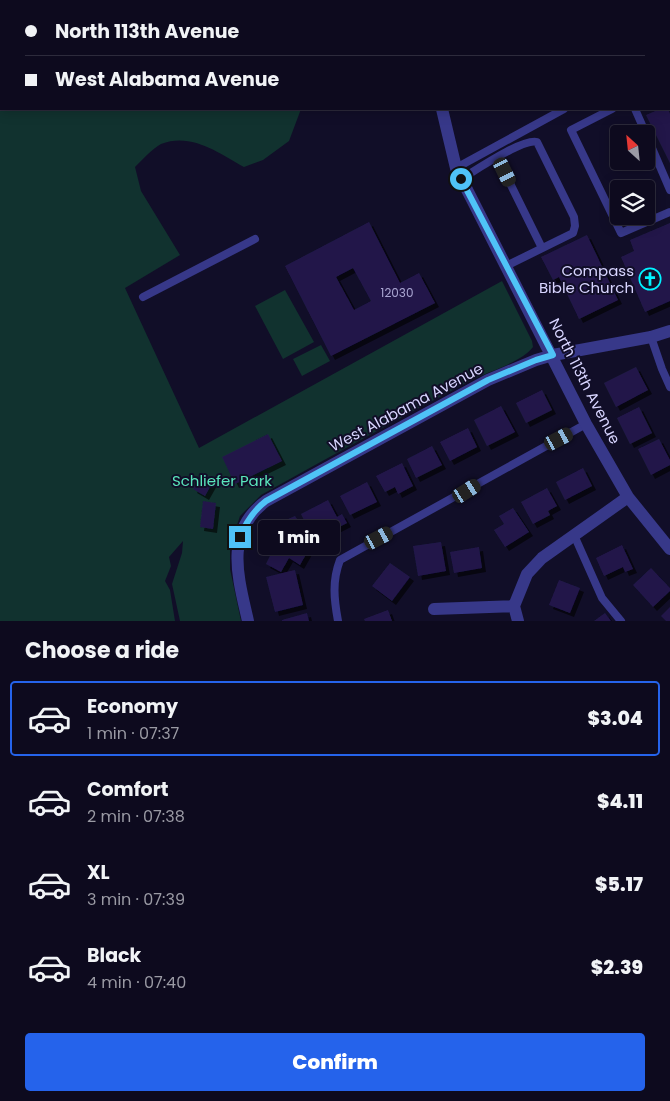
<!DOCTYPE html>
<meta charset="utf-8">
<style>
body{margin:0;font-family:Poppins,sans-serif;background:#1b182b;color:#f1f3f6;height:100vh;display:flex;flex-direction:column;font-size:19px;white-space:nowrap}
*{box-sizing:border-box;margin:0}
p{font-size:16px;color:#9a9aa4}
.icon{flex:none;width:28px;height:28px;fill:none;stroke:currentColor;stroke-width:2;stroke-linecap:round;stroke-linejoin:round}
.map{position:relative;height:621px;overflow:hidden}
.drawer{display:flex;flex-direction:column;background:#0d0a1e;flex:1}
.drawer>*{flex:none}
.guide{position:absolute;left:0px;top:0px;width:670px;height:110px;box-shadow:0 2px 12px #0003,0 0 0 1px #2d2b3c;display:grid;align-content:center;height:110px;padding:0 25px;background:#0d0a1e}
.needle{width:32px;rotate:333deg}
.controls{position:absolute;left:610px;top:125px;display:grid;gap:10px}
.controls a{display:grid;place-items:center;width:45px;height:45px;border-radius:5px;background:#0d0a1e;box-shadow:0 2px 12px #0003,0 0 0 1px #2d2b3c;font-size:25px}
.end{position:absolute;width:22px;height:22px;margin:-11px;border:6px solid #4fc3f7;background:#111;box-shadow:0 0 0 2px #111}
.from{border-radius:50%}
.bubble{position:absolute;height:35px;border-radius:5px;background:#0d0a1e;box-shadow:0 2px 12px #0003,0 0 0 1px #2d2b3c;font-size:16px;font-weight:800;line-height:35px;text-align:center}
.car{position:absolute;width:15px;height:30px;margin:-15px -8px;border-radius:6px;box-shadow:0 0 4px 1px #0007;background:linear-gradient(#222 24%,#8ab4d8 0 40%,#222 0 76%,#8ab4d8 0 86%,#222 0)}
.guide b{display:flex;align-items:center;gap:18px;height:48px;font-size:19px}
.guide b+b{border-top:1px solid #2d2b3c}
.guide i{width:12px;height:12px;background:#f1f3f6}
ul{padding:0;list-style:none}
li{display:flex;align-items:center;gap:15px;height:75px;margin:0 10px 8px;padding:0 15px;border:2px solid transparent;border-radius:5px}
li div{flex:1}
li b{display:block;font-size:19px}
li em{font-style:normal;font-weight:800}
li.active{border-color:#2563eb}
li>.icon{width:45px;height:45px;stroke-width:1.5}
h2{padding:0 25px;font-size:22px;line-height:60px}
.cta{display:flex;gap:10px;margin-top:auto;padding:10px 25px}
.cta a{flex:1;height:58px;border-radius:5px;background:#2563eb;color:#fff;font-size:20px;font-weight:800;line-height:58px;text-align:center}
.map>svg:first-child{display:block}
.green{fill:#11322f}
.building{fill:#21194a;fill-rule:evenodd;filter:url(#shadow)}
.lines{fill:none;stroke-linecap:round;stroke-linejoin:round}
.service{stroke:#373889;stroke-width:8}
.minor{stroke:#373889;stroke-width:12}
.route{stroke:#4fc3f7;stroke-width:6}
.labels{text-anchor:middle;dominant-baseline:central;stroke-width:4;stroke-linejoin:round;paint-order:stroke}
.number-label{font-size:12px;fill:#aaa6d2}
.poi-label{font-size:15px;fill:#d8d5ff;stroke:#110e28;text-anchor:end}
.street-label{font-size:15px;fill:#d8d5ff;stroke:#110e28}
.park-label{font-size:15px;fill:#5ae6bc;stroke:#110e28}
</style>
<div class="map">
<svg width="670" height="621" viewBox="0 0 670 621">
<defs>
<filter id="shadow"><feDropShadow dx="4" dy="4" stdDeviation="0" flood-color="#0009"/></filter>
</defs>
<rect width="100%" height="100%" fill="#110e28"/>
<path class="green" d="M0 0H295V1H1V109H301L289 141 263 160 244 167C219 153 191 132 161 144 153 148 141 161 135 167L141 191 180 255 125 288 199 448 502 281 532 341 533 347C521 363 488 371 470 381 399 418 330 457 261 495L240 516 230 546V569L241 621H180L172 584 182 553 183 541 169 557 171 566 165 581 170 590 175 621H0Z
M285 290 314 342 283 359 255 306Z
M321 345 330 361 302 376 293 359Z"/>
<path class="building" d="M660 109H668L670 114V163L646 115Z
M369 222 400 283 419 273 435 303 331 356 285 266ZM353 268 371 301 354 310 336 277Z
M670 223V301L645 312 621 257 634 251 630 240Z
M587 235 618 300 579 319 559 277 553 280 541 257Z
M636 367 648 390 616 407 604 383Z
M542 390 552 410 526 423 516 403Z
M501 406 515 432 487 446 474 420Z
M639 407 652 433 630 444 617 418Z
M468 428 477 447 450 461 440 442Z
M268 434 282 461 235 484 222 457Z
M659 439 670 460V465L651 475 638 449Z
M432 446 442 465 416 478 407 459Z
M402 463 413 486 398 494 395 487 385 492 376 476Z
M583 468 592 486 565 500 556 482Z
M203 473 214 480 205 496 193 489Z
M367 482 377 502 350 515 340 496Z
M547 488 557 506 548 511 550 515 533 524 521 502Z
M328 500 337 517 342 514 347 523 314 540 301 514Z
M203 501 216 503 213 529 200 527Z
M513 508 529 532 505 547 494 530 504 524 499 516Z
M295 516 303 528V539L312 544 300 565 289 558 281 572 266 564 288 519Z
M441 542 446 571 418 576 413 546Z
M622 545 633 569 625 572 623 567 604 576 596 558Z
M479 547 482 568 454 573 450 552Z
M390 563 410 577 392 601 372 586Z
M651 568 670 588V591L653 607 633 585Z
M295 570 303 605 275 612 266 577Z
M559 580 580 588 570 613 549 605Z
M670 607V621H666L661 616Z
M388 610 392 621H365L364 619Z
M307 613 309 621H282V620Z
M605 613 611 621H594Z"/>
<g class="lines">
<path class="service" d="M595 0V1
M612 109 571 130 621 233 670 212
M635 109 646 134
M646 134 670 190
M497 157 542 248
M456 168 564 109
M461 179C476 170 523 138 537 142L574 217 575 226 573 233 506 266
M143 297 255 239
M651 337 662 369 670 387
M574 535 602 598 621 621
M338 621C334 599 332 581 340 560L586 424"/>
<path class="minor" d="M423 0V1
M669 80 670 79
M442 109 456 168 586 424 628 497 670 549
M514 606 518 621
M434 609 514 606 527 574 542 558 628 497
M248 621C238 577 224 532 266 501L488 380 536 360 553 355 651 337 670 331"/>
</g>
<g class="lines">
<path class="route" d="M240 537C246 522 253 511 266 501L488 380 536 360 553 355 461 179"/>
</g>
<defs>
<g id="church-ring" transform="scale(1.125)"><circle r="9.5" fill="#110e28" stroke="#01f2ff" stroke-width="1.5"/><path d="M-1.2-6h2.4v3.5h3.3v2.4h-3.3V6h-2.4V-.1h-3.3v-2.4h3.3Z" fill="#01f2ff"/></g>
</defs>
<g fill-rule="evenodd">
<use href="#church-ring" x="650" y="279"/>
</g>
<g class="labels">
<g class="number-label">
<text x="397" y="292">12030</text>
</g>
<g class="poi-label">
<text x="634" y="270">Compass<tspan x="634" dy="17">Bible Church</tspan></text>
</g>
<g class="street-label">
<text transform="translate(585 381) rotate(63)">North 113th Avenue</text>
<text transform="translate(406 407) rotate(-28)">West Alabama Avenue</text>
</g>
<g class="park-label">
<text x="222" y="480">Schliefer Park</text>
</g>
</g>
</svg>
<div class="controls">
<a><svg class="needle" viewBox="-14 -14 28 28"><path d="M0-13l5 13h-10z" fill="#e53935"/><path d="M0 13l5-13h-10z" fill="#9a9aa4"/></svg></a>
<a><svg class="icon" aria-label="layers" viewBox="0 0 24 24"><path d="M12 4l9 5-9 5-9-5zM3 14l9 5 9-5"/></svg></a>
</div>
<i class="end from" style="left:461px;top:179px"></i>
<i class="end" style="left:240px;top:537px"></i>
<div class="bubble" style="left:258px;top:520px;width:82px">1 min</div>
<i class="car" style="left:505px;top:172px;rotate:154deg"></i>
<i class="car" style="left:559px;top:439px;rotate:62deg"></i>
<i class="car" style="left:467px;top:491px;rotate:58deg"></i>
<i class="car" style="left:379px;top:538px;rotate:62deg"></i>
<div class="guide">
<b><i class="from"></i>North 113th Avenue</b>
<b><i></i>West Alabama Avenue</b>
</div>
</div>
<section class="drawer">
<h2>Choose a ride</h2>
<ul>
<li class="active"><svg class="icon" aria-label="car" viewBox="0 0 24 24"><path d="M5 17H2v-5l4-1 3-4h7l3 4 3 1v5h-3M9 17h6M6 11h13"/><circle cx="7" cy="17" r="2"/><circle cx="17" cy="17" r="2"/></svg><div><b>Economy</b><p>1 min · 07:37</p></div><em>$3.04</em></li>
<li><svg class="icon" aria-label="car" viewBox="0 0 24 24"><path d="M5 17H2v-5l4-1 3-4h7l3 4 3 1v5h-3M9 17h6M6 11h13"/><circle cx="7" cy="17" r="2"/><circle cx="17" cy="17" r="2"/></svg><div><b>Comfort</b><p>2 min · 07:38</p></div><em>$4.11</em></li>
<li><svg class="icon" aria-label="car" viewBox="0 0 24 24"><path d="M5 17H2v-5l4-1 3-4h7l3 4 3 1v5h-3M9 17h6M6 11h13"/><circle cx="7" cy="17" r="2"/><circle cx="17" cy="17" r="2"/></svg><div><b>XL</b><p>3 min · 07:39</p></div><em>$5.17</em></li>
<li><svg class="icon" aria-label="car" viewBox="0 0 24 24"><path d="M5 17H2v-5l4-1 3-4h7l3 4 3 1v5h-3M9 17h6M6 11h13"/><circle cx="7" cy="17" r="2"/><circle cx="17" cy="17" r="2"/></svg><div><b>Black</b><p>4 min · 07:40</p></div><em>$2.39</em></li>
</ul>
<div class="cta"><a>Confirm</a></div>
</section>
